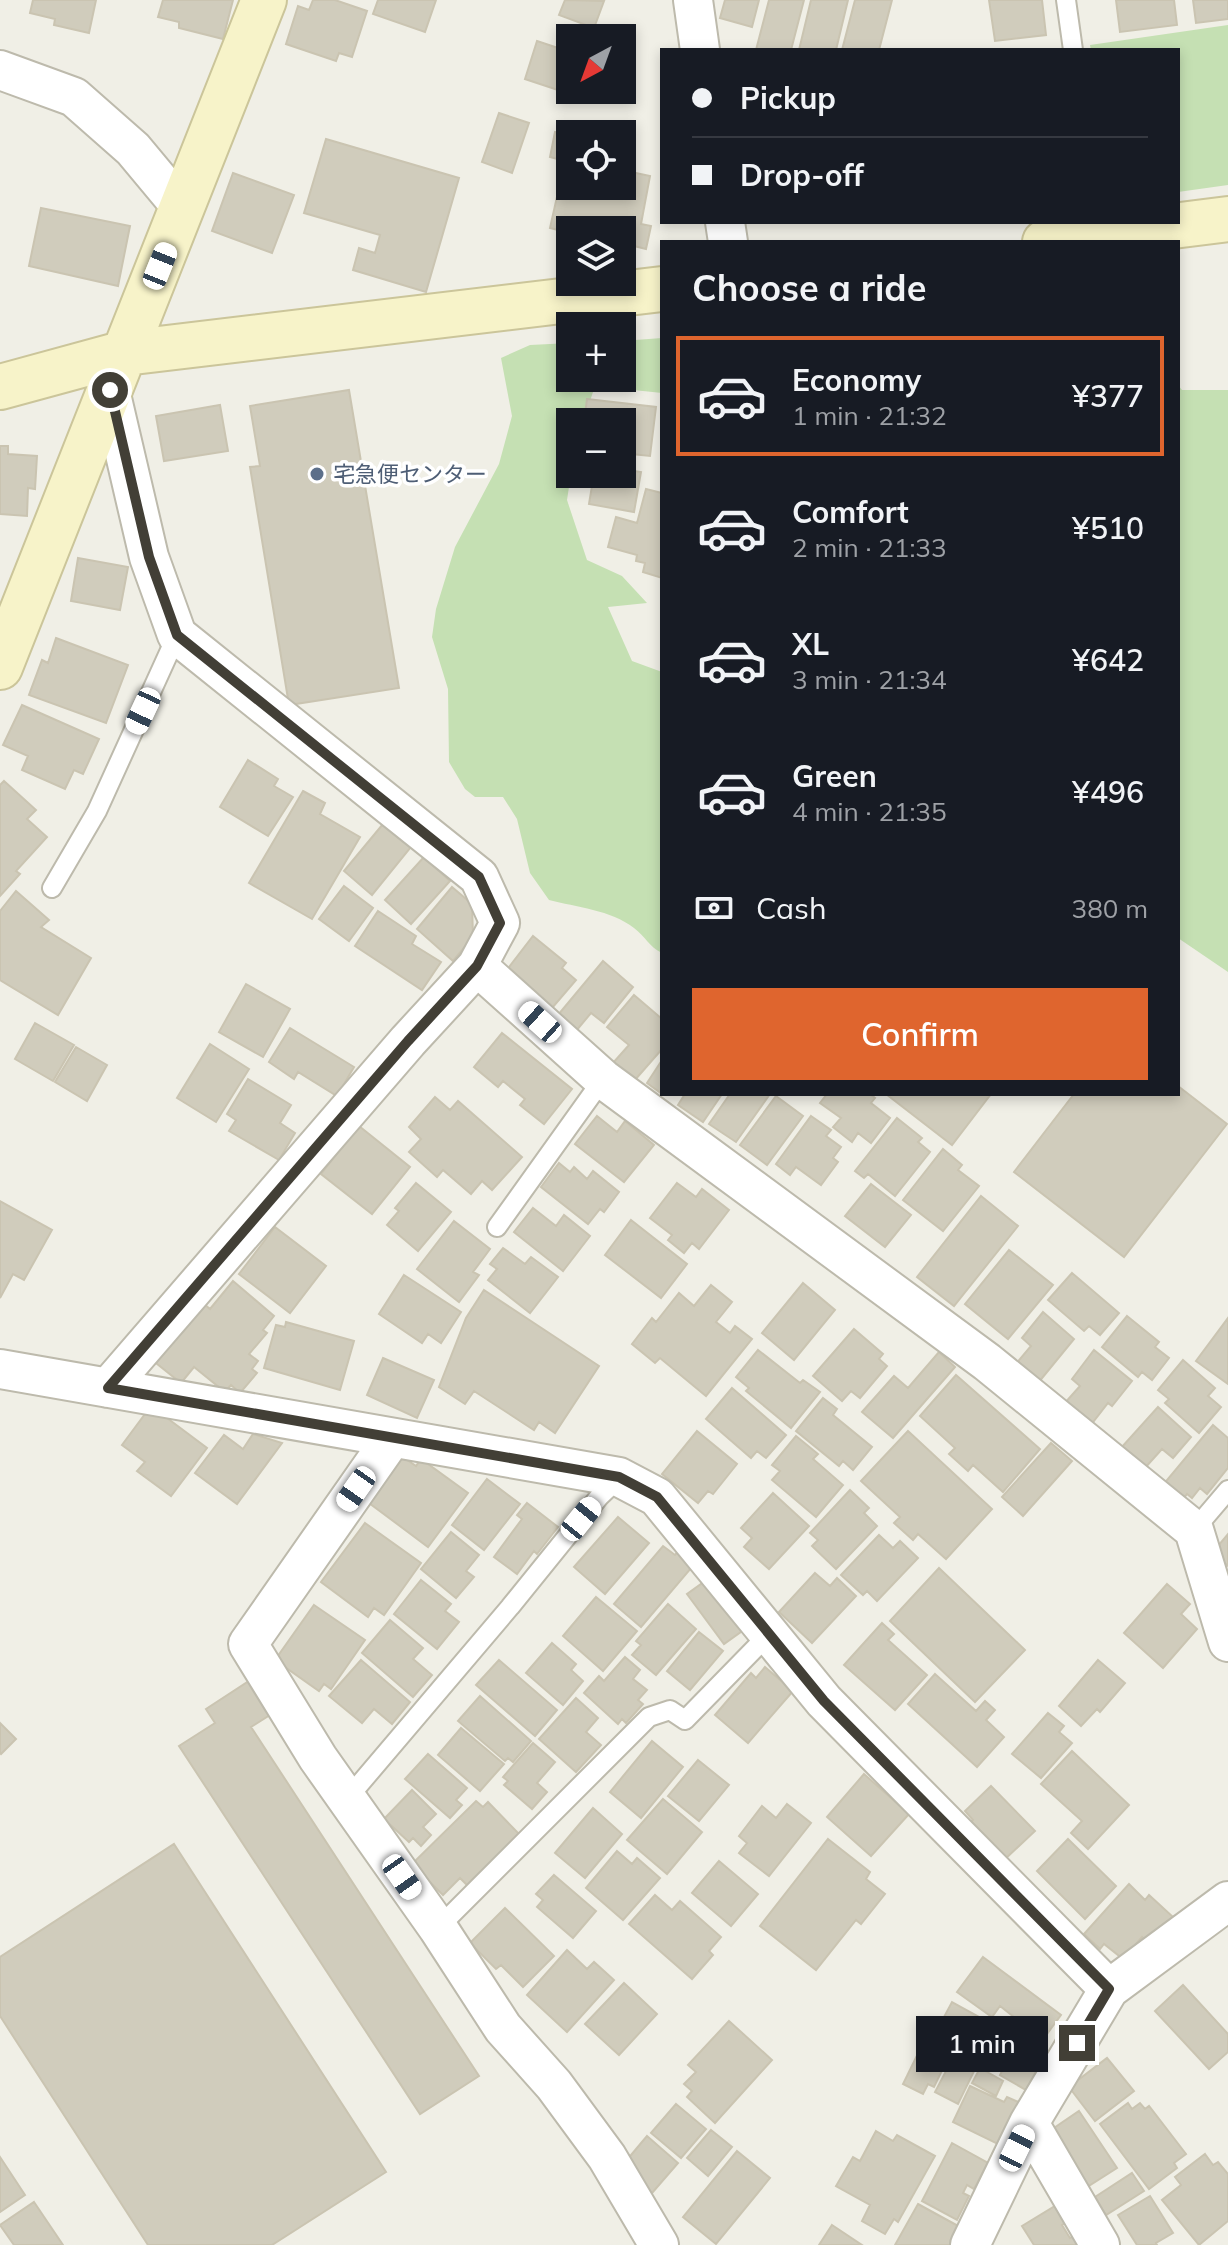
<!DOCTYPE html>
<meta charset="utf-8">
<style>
body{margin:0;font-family:Mulish,"Noto Sans JP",sans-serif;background:#242831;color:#f1f3f6;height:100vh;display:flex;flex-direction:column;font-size:30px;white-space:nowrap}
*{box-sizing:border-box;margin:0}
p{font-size:26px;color:#9ea1a6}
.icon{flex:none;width:44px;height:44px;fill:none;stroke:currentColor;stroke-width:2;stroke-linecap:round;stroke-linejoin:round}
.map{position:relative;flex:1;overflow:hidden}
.details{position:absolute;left:660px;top:240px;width:520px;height:856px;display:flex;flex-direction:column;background:#171b24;border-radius:0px;box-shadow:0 4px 12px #0003}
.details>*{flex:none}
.banner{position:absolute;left:660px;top:48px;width:520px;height:176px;border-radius:0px;box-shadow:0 4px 12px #0003;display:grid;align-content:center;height:176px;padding:0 32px;background:#171b24}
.needle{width:52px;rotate:221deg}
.fabs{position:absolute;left:556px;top:24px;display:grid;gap:16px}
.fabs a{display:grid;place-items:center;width:80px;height:80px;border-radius:0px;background:#171b24;box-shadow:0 4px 12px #0003;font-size:40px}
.end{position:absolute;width:36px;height:36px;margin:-18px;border:10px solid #423f36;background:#fff;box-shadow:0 0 0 4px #fff}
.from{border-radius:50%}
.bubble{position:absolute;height:56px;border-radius:0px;background:#171b24;box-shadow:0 4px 12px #0003;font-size:26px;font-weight:600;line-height:56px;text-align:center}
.car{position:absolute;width:24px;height:48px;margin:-24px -12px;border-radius:10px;box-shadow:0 0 6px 2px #0007;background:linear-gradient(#fff 24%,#345 0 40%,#fff 0 76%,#345 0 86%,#fff 0)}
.banner b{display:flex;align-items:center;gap:28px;height:76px;font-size:30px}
.banner b+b{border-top:2px solid #363941}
.banner i{width:20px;height:20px;background:#f1f3f6}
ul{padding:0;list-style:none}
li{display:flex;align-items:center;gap:24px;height:120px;margin:0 16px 12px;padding:0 16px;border:4px solid transparent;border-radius:0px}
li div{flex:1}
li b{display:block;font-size:30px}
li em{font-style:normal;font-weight:600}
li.current{border-color:#df652e}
li>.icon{width:72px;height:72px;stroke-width:1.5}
h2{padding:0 32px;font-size:36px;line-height:96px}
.pay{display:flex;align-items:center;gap:20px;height:88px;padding:0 32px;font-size:30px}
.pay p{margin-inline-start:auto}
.action{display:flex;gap:16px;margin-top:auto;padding:16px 32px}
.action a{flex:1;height:92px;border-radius:0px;background:#df652e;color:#fff;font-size:32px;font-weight:600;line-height:92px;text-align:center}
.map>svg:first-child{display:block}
.green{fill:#c5e0b3}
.building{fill:#d0ccbc;stroke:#cac4b1;stroke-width:2}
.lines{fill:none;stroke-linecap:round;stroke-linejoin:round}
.lane-casing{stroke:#bdbaac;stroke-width:22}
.street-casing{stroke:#bdbaac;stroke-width:42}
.secondary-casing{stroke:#cbc59a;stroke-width:48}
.lane{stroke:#fff;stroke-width:18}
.street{stroke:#fff;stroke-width:38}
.secondary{stroke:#f7f3c9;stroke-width:44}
.route{stroke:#423f36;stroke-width:10}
.service-dot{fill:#5c6f8a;stroke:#fff;stroke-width:3}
.labels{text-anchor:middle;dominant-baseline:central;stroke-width:7;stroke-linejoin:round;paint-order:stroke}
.service-label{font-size:22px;fill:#4e5e75;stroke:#fff;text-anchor:start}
</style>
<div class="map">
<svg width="1228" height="2245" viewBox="0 0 1228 2245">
<rect width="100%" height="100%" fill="#f0efe6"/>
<path class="green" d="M1228 25V185L1178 192V50H1091L1090 45Z
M662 338V393L595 386 583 422H570L571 474 567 500 587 560 622 576 647 603 608 607 632 661 662 672V953C649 947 645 936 634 928 611 910 576 907 549 900L530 873 517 819 503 797H475L465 789 449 762 448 689 432 637 436 609 455 547 499 464 512 416 501 358 530 345 570 343V378H622V341Z
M1178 385 1182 390H1228V972L1178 938Z"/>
<path class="building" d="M33 0H96L89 33 54 25 55 19 30 13Z
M163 0H233L223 39 179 28V22L158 17Z
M313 0H335L367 11 352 57 339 53 336 61 286 44 298 6 309 10Z
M378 0H436L425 32 373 14Z
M565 0 604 1 594 28 559 15Z
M725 0H759L752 27 720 18Z
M769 0H804L791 50H756Z
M811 0H848L836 50H799Z
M855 0H892L879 50H842Z
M989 0H1042L1046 35 995 41Z
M1116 0H1174L1177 25 1120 32Z
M1193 0H1228V19L1196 23Z
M537 41 570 52V90H578L576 96 525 79Z
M499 113 529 123 512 173 482 162Z
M555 132 570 135V186H622V170L650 176 641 224 651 226 646 249 634 246 633 253 622 251V230H570V233L550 228 565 161 550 157Z
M326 139 459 178 426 292 353 270 359 248 375 253 380 235 304 213Z
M233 173 294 195 272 253 212 231Z
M41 208 130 226 118 286 29 266Z
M349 390 399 688 289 705 250 467 260 466 250 406Z
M587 399 656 407 650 456 622 453V422H584Z
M220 405 228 451 164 461 156 416Z
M0 446H8V454L37 456 35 489 28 488 27 516 0 514Z
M622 469 641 472 634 512 589 504 594 474H622Z
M646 489 662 493V578L643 572 645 563 636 561 637 555 608 547 616 517 637 523Z
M78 558 128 567 120 610 71 601Z
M56 638 128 665 106 723 29 695 42 660 48 663Z
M22 705 99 739 83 774 74 770 65 789 22 770 28 756 3 745Z
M248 760 278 779 274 786 293 797 268 836 220 807Z
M4 781 36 810 27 819 47 837 16 871 20 874 0 896V785Z
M303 791 325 803 320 814 360 837 312 919 249 883Z
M383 824 411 847 372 895 344 871Z
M424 857 450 881 411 924 385 900Z
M344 886 373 908 349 941 319 919Z
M452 887 472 904 473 937 453 961 417 929Z
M16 891 49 920 41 927 91 958 58 1015 0 980V911Z
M378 911 416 936 412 944 441 962 422 990 355 946Z
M533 936 566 963 562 968 576 980 552 1008 506 971Z
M603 961 633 987 604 1023 591 1013 576 1031 558 1015Z
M246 984 290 1009 263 1057 219 1032Z
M634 995 662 1019V1049L634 1081 613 1063 629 1045 607 1027Z
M35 1023 74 1045 53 1081 15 1059Z
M290 1028 354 1067 337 1096 298 1072 294 1079 269 1062Z
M502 1033 572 1089 544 1124 520 1105 525 1099 503 1081 498 1087 474 1067Z
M210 1044 249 1069 216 1122 177 1098Z
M76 1047 107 1065 87 1101 55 1082Z
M662 1060V1094L647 1083Z
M248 1079 291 1105 280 1123 295 1133 279 1160 229 1131 236 1120 227 1114Z
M1178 1086 1227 1124 1124 1257 1014 1172 1074 1094H1178Z
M685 1094H722L703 1122 678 1105Z
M730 1094H770L736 1142 709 1124Z
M827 1094H870L875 1098 871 1103 890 1118 871 1143 858 1133 852 1142 833 1127 841 1118 820 1103Z
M886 1094H991L952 1145Z
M776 1096 803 1116 767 1165 740 1145Z
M435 1097 450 1110 458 1101 522 1157 492 1190 482 1181 471 1194 443 1170 437 1177 409 1152 421 1139 409 1127Z
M597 1116 617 1132 625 1121 654 1145 624 1182 575 1144Z
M811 1116 831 1130 826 1136 841 1147 833 1158 838 1162 821 1185 796 1167 790 1175 776 1164Z
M897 1118 922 1138 918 1142 930 1152 895 1196 868 1174 864 1178 855 1171Z
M359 1126 410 1167 372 1214 321 1174Z
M943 1149 962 1165 958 1170 979 1186 943 1231 903 1200Z
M559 1163 570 1172 574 1167 587 1179 593 1171 619 1192 604 1212 600 1209 588 1224 541 1187Z
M416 1183 451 1212 418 1251 387 1225 399 1211 395 1208Z
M677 1183 696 1197 702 1189 729 1210 699 1249 692 1243 684 1253 668 1240 672 1235 650 1218Z
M871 1184 911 1215 885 1247 845 1216Z
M981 1196 1018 1226 954 1306 917 1277Z
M0 1201 52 1230 24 1280 13 1274 0 1298Z
M533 1208 556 1226 564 1215 590 1236 563 1271 514 1232Z
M631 1220 687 1264 661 1298 605 1255Z
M454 1221 490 1249 473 1272 479 1275 459 1302 417 1269Z
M275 1227 326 1266 290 1313 239 1274Z
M503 1248 525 1264 531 1257 558 1277 530 1313 488 1280 497 1269 490 1264Z
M1009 1250 1053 1285 1008 1339 965 1304Z
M1072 1273 1119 1313 1100 1335 1089 1326 1084 1331 1048 1300Z
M404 1275 461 1312 441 1343 428 1334 422 1343 379 1314Z
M233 1281 274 1316 263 1330 267 1333 249 1354 258 1361 252 1369 257 1373 240 1393 231 1385 225 1392 194 1367 181 1383 156 1363 204 1304 210 1309Z
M803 1283 835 1310 794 1360 762 1333Z
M711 1285 732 1302 716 1322 730 1333 735 1326 752 1339 706 1396 660 1358 655 1363 632 1344 652 1318 656 1322 679 1293 694 1306Z
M484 1290 599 1366 555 1433 539 1422 534 1430 474 1391 465 1404 439 1387 466 1318Z
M1043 1312 1074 1339 1038 1383 1015 1365 1031 1346 1022 1338Z
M1127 1316 1159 1342 1155 1347 1169 1358 1152 1380 1142 1372 1138 1377 1102 1347Z
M1228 1318V1384L1196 1361Z
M286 1322 354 1341 340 1390 264 1368 276 1325 285 1327Z
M854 1329 883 1354 879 1359 887 1366 860 1398 851 1391 842 1401 813 1376Z
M758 1350 800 1383 803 1380 820 1392 791 1428 746 1391 749 1388 736 1377Z
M1094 1350 1132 1381 1112 1406 1108 1403 1090 1426 1064 1404 1080 1386 1072 1379Z
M939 1352 955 1367 893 1438 862 1412 894 1376 908 1388Z
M383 1358 434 1380 417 1418 367 1395Z
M1183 1360 1215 1388 1208 1396 1221 1407 1199 1433 1165 1403 1169 1399 1158 1390Z
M956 1375 1040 1449 1003 1492 973 1465 968 1471 949 1454 955 1448 920 1416Z
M732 1388 786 1435 766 1458 757 1451 751 1458 706 1419Z
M823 1398 837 1409 833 1415 872 1447 853 1470 843 1461 839 1466 796 1431Z
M151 1406 207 1448 171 1496 137 1471 145 1462 122 1445Z
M1158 1407 1191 1437 1173 1458 1162 1449 1144 1469 1121 1448Z
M1213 1425 1228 1438V1468L1207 1494 1200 1488 1192 1498 1187 1494 1184 1498 1175 1490 1171 1493 1162 1486Z
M697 1431 737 1464 713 1494 708 1491 698 1503 662 1474Z
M908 1431 992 1509 946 1559 918 1534 913 1540 894 1523 900 1517 861 1481Z
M253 1434 282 1443 237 1504 195 1473 224 1435 243 1449Z
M796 1436 818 1454 813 1459 843 1485 816 1517 772 1480 780 1471 772 1465Z
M1051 1443 1072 1461 1023 1516 1002 1497Z
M403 1457 416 1466 421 1459 468 1493 428 1547 369 1503Z
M487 1479 520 1504 484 1550 452 1525Z
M850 1490 869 1508 864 1513 877 1526 836 1569 812 1546 818 1540 810 1533Z
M773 1493 809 1526 769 1569 744 1547 752 1538 741 1528Z
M527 1503 558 1527 537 1554 534 1551 517 1574 494 1557 522 1519 517 1515Z
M618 1517 649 1543 605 1594 574 1567Z
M365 1523 421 1563 384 1615 374 1608 368 1617 321 1582Z
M451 1532 479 1555 466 1571 474 1577 456 1598 421 1569Z
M1228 1534V1566L1213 1552Z
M879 1535 893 1548 900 1541 918 1558 877 1601 867 1591 863 1595 841 1575Z
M663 1546 675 1555 682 1547 698 1560 641 1627 614 1604Z
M939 1568 1025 1650 975 1702 890 1621Z
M815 1573 830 1586 837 1578 856 1596 812 1643 779 1612Z
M708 1579 745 1629 724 1644 687 1594Z
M421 1580 451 1604 445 1611 459 1622 437 1649 394 1614Z
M1167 1584 1190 1604 1181 1614 1197 1629 1163 1668 1124 1633Z
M596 1597 637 1631 603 1671 563 1636Z
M668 1604 696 1629 656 1675 632 1655 641 1645 636 1641Z
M314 1605 365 1640 331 1689 324 1684 319 1691 275 1660Z
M390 1620 423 1648 413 1659 432 1675 413 1697 362 1653Z
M882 1623 894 1634 888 1640 927 1675 895 1710 844 1665Z
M699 1632 723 1651 690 1690 667 1671Z
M552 1643 576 1664 571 1670 583 1681 563 1705 526 1673Z
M625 1657 640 1670 633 1679 647 1690 638 1700 643 1704 626 1723 622 1719 618 1724 584 1693 599 1676 604 1681Z
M361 1660 410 1702 392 1724 374 1709 362 1723 329 1696Z
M499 1660 557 1710 535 1736 476 1685Z
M1098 1660 1125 1683 1100 1712 1097 1709 1081 1726 1059 1706Z
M765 1667 793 1691 748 1743 715 1715 751 1673 756 1678Z
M935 1674 976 1711 985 1701 995 1710 986 1720 1004 1737 977 1767 908 1704Z
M249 1681 270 1715 251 1727 479 2076 420 2114 179 1746 215 1723 206 1709Z
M480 1696 531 1741 513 1762 508 1758 505 1761 458 1721Z
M576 1698 598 1718 586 1732 601 1745 576 1772 539 1739Z
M1048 1713 1064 1726 1059 1732 1072 1743 1041 1778 1012 1754Z
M0 1723 16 1739 1 1754 0 1753Z
M461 1728 504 1764 480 1791 438 1755Z
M652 1741 683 1767 641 1818 610 1792Z
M533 1743 555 1762 537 1783 547 1792 532 1809 504 1785 508 1781 503 1777Z
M1072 1751 1129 1805 1088 1849 1071 1833 1082 1821 1041 1784Z
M428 1754 467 1788 456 1800 462 1805 450 1818 405 1779Z
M698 1760 729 1785 699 1821 668 1796Z
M864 1774 909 1814 871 1856 827 1817Z
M991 1786 1035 1831 1004 1860 969 1824 973 1820 965 1811Z
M412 1790 436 1814 423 1827 431 1835 421 1846 413 1838 409 1842 384 1819Z
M663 1799 702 1832 667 1874 627 1840Z
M476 1801 483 1807 488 1802 519 1834 467 1885 460 1878 443 1895 412 1864Z
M787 1804 811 1823 769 1876 739 1853 747 1843 739 1836 762 1806 776 1818Z
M593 1808 622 1834 585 1878 555 1853Z
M828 1839 870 1872 866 1879 885 1894 861 1924 856 1920 816 1970 760 1926Z
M1068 1839 1116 1886 1085 1919 1037 1871Z
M174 1844 386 2172 272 2245H148L0 2016V1957Z
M617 1851 632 1864 637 1858 660 1878 623 1920 586 1888Z
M719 1861 758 1894 731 1926 692 1893Z
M554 1875 596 1911 573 1938 537 1907 543 1900 536 1894Z
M1129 1884 1145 1900 1149 1895 1173 1917 1149 1944 1142 1937 1123 1959 1104 1944 1100 1949 1084 1934Z
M655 1895 672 1910 680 1901 721 1937 709 1951 713 1955 692 1979 629 1924Z
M505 1908 554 1956 523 1987 501 1965 496 1969 470 1943Z
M567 1950 587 1969 594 1962 614 1980 567 2032 527 1995Z
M983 1957 1061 2015 1047 2034 1028 2020 1024 2025 1000 2006 992 2017 957 1992Z
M624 1983 657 2014 619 2055 585 2024Z
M1183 1985 1228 2034V2052L1209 2069 1155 2011Z
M952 2002 999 2028 983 2057 936 2032Z
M729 2021 772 2060 715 2123 687 2097 692 2091 684 2084 696 2072 688 2065Z
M1005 2028 1047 2052 1026 2090 1000 2075 1005 2065 993 2058 999 2048 994 2046Z
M927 2035 953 2048 934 2087 928 2084 923 2094 903 2084Z
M956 2052 978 2063 958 2104 935 2092Z
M1107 2058 1134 2091 1095 2121 1069 2087Z
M980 2068 1003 2081 996 2096 972 2083Z
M970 2086 1004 2102 1007 2097 1023 2104 1002 2146 953 2122Z
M1128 2103 1132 2109 1140 2103 1145 2109 1149 2106 1186 2154 1174 2163 1177 2168 1149 2189 1100 2124Z
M676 2104 706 2129 681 2158 651 2133Z
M1079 2111 1117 2168 1087 2187 1051 2130Z
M711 2130 732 2147 708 2176 687 2158Z
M876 2131 893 2141 897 2135 935 2156 898 2222 894 2219 885 2234 862 2221 870 2205 836 2186 853 2157 860 2161Z
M647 2136 678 2163 652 2193 621 2167Z
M952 2143 988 2163 974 2189 967 2185 963 2193 969 2196 957 2220 922 2201Z
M737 2151 770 2178 716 2244 683 2217Z
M1205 2154 1213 2165 1218 2162 1228 2174V2221L1199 2245 1162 2200 1181 2185 1175 2177Z
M0 2157 25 2195 0 2212Z
M1132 2173 1144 2191 1106 2215 1095 2197Z
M1150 2196 1173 2233 1156 2243 1157 2245H1137L1118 2215Z
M34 2202 63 2245H14L0 2225Z
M1060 2203 1070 2220 1062 2225 1070 2238 1077 2234 1084 2245H1034L1022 2226Z
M918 2204 960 2227 950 2245H895Z
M832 2225 862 2245H819Z"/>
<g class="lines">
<g class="lane-casing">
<path id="lane" d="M1066 0 1073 50
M52 888 97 811 177 635
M497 1227 603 1079
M1194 1530 1228 1490
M347 1799 510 1607 599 1497 619 1478
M438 1928 649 1717 670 1710 685 1720 770 1633"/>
</g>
<g class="street-casing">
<path id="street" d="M693 0 700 50
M0 70 74 97 133 149 183 209
M725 222 728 242
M477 966 603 1079 987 1362 1194 1530 1228 1642
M0 1369 619 1477 657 1497 824 1701 1109 1989
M108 1388 408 1041 477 966 500 923 479 877 177 635 149 557 110 390
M392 1438 248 1644 318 1758 438 1928 503 2028 554 2085 607 2157 659 2245
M1029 2123 1100 2245
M970 2245 1029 2123 1109 1989 1228 1901"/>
</g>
<g class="secondary-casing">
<path id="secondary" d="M1045 242 1228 219
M0 387 125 353 662 289
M0 667 264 0"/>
</g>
<use href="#lane" class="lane"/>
<use href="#street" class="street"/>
<use href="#secondary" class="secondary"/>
</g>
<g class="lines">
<path class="route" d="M110 390 149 557 177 635 479 877 500 923 477 966 408 1041 108 1388 619 1477 657 1497 824 1701 1109 1989 1077 2043"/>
</g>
<circle class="service-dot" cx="317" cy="474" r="8"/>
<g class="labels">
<g class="service-label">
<text x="333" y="474">宅急便センター</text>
</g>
</g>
</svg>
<div class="fabs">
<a><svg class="needle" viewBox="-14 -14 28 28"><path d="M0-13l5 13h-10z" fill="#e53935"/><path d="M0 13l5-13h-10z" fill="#9ea1a6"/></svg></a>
<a><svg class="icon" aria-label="locate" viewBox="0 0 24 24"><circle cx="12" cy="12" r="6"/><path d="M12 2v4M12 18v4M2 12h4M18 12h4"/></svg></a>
<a><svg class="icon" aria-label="layers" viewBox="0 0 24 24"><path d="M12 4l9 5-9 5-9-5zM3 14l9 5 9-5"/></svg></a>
<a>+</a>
<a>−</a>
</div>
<i class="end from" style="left:110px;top:390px"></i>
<i class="end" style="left:1077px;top:2043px"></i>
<div class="bubble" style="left:916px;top:2016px;width:132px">1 min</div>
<i class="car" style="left:160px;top:266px;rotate:22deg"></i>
<i class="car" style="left:143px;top:711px;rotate:205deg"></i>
<i class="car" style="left:540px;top:1022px;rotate:312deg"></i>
<i class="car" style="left:356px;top:1489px;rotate:215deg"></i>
<i class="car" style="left:581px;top:1519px;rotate:39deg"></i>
<i class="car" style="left:402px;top:1877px;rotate:145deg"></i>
<i class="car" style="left:1017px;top:2148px;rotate:26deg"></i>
<div class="banner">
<b><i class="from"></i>Pickup</b>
<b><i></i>Drop-off</b>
</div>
<section class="details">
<h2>Choose a ride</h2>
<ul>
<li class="current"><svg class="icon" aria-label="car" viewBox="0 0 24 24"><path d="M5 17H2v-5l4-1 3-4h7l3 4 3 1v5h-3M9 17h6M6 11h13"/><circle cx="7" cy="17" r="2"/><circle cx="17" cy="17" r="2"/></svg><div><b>Economy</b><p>1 min · 21:32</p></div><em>¥377</em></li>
<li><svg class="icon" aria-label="car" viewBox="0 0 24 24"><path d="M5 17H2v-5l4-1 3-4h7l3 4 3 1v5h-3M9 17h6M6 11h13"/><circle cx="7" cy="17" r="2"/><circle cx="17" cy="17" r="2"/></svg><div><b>Comfort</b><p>2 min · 21:33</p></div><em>¥510</em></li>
<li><svg class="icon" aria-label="car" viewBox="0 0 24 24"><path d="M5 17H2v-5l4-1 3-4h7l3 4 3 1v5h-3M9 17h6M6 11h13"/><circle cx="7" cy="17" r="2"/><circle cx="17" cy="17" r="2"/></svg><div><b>XL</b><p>3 min · 21:34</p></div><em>¥642</em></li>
<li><svg class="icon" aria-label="car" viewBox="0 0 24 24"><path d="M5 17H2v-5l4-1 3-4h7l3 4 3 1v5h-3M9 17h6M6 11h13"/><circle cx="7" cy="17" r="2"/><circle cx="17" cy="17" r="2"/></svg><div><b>Green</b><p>4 min · 21:35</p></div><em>¥496</em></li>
</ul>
<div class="pay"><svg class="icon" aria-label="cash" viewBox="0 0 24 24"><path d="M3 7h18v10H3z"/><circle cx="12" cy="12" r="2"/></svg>Cash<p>380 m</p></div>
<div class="action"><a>Confirm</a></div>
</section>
</div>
